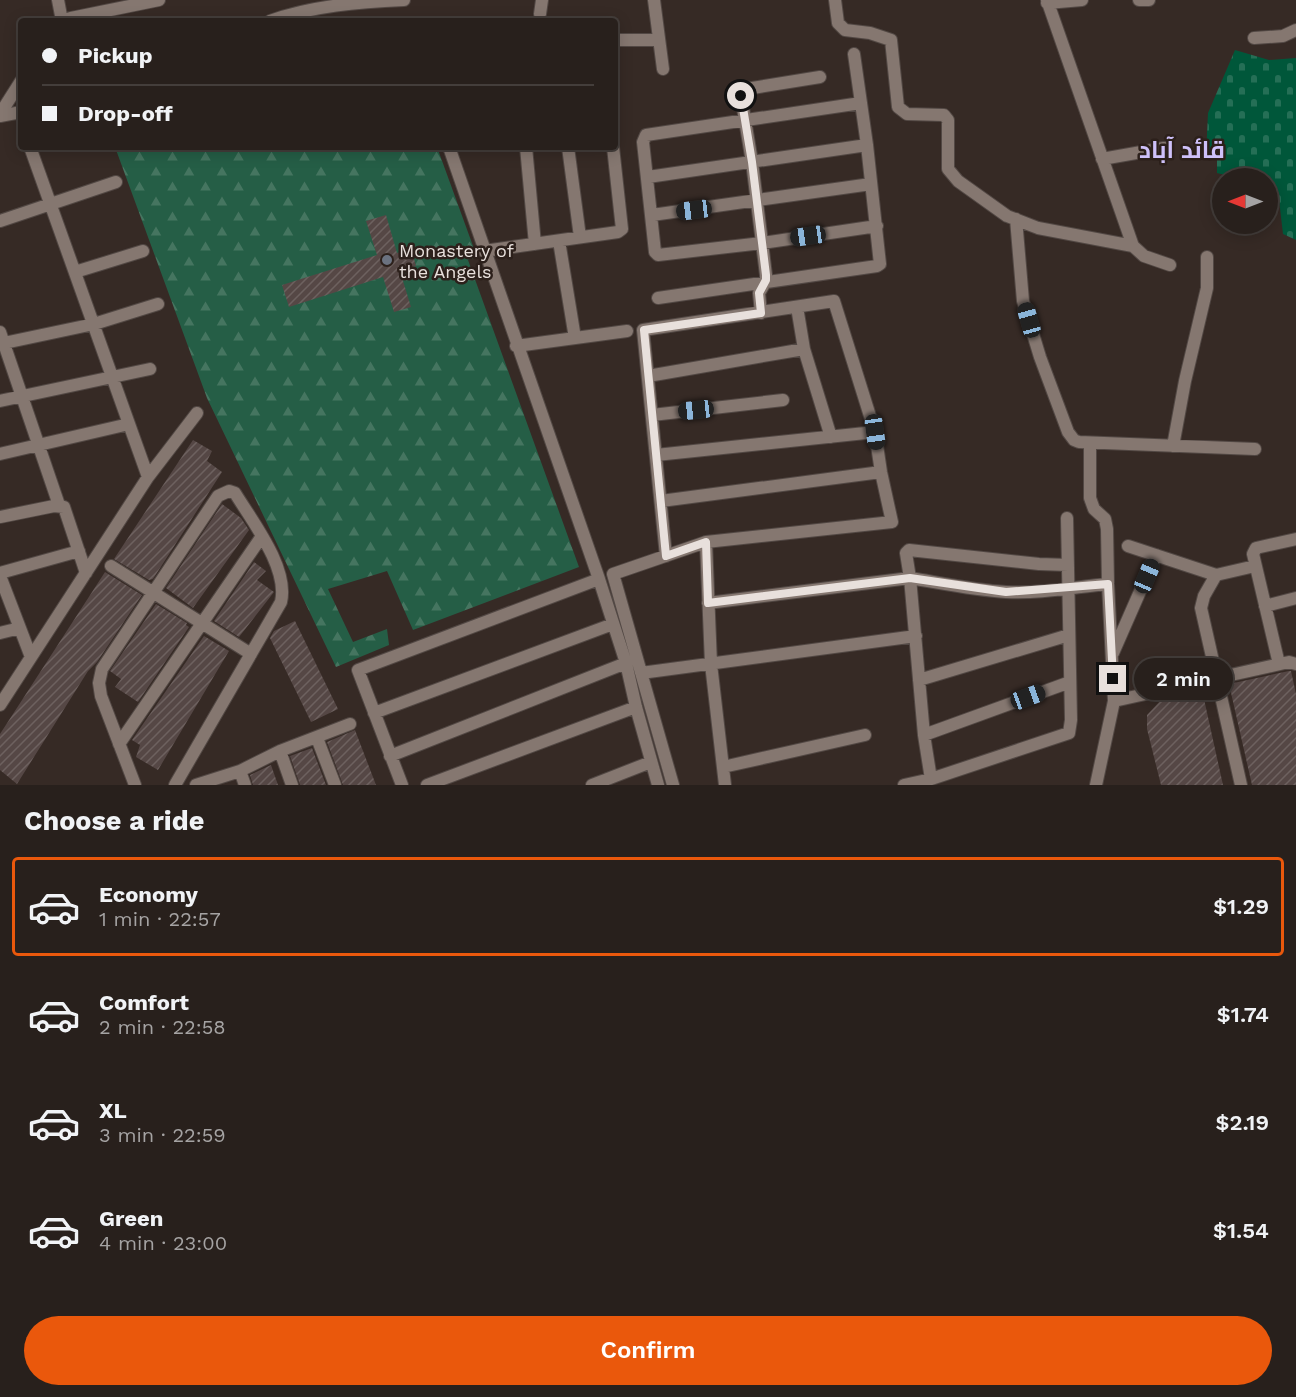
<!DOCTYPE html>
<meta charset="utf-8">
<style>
body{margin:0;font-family:"Work Sans",Cairo,sans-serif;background:#342d29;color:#f1f3f6;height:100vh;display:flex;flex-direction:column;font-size:22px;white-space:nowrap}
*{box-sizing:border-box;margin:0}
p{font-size:20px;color:#a5a3a3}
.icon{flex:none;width:33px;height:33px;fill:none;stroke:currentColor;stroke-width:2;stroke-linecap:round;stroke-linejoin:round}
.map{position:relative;height:785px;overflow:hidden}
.drawer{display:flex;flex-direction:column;background:#28201c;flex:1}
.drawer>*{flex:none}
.guide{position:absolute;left:18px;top:18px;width:600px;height:132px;border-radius:6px;box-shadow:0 3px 15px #0003,0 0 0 2px #443e3b;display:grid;align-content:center;height:132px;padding:0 24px;background:#28201c}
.needle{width:39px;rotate:270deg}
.fabs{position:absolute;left:1212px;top:168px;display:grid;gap:12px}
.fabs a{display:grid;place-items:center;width:66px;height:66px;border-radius:50%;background:#28201c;box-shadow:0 3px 15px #0003,0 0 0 2px #443e3b;font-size:30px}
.end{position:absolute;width:27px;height:27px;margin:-14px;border:8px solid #e8e0dc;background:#111;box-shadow:0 0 0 3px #111}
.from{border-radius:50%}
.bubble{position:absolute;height:42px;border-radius:21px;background:#28201c;box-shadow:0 3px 15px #0003,0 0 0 2px #443e3b;font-size:20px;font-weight:600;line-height:42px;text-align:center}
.car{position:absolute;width:18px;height:36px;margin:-18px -9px;border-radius:8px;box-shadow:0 0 4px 2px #0007;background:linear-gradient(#222 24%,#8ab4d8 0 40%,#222 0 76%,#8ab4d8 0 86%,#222 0)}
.guide b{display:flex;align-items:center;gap:21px;height:57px;font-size:22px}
.guide b+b{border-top:2px solid #443e3b}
.guide i{width:15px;height:15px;background:#f1f3f6}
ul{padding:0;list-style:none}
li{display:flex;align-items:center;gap:18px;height:99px;margin:0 12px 9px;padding:0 12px;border:3px solid transparent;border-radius:6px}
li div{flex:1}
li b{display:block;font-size:22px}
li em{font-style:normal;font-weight:600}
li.selected{border-color:#ea580c}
li>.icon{width:54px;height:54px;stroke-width:1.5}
h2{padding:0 24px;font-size:27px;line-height:72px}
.button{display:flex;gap:12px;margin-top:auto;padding:12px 24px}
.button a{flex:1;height:69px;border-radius:36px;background:#ea580c;color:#fff;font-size:24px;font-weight:600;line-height:69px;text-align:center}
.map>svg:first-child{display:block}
.forest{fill:url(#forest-firs)}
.cemetery{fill:url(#cemetery-stones)}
.building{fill:url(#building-hatch)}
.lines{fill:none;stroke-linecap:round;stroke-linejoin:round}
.street-casing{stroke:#524844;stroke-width:14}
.street{stroke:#857770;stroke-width:12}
.route{stroke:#e8e0dc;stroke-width:8}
.worship-dot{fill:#6b7280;stroke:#2c201b;stroke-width:2}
.labels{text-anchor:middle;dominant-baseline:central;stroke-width:5;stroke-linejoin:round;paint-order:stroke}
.poi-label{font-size:18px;fill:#e8e0dc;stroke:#2c201b;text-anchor:start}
.district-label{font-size:24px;font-weight:bold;fill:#cfc1fa;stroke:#2c201b}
</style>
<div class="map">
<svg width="1296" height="785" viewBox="0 0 1296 785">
<defs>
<pattern id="forest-firs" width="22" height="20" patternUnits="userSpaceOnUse" patternTransform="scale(1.5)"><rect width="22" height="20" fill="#255e46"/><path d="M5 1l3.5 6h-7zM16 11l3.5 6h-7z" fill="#457560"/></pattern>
<pattern id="cemetery-stones" width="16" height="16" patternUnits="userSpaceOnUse" patternTransform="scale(1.5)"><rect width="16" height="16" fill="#00573a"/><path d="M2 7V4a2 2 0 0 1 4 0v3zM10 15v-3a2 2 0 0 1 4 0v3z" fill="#256f56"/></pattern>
<pattern id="building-hatch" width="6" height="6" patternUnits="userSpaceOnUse" patternTransform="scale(1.5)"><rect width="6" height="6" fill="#554745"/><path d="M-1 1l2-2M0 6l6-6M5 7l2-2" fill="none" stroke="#6d615f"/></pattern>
</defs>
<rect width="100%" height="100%" fill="#362a25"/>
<path class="forest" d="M115 147H437L477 257 468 260 579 567 413 630 387 571 328 589 353 642 387 629 389 645 336 667 207 398Z"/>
<path class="cemetery" d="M1235 50 1269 60 1296 58V240L1283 234 1278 191 1268 188V178H1236L1217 173V156L1206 155 1208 113Z"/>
<path class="building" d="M386 215 397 253 411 248 416 266 400 271 411 307 394 312 383 277 289 307 282 285 377 255 366 221Z
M193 440 212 451 207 461 222 472 153 579 149 580 114 559Z
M222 504 241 518 249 530 193 608 166 588Z
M254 562 266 571 257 580 274 592 239 637 214 621Z
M105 572 142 595 97 662 88 671 17 784 0 770V734Z
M156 604 187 623 186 625 189 627 138 702 115 687 121 679 110 671Z
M295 621 338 709 311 722 270 638 274 631Z
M204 636 229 651 158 770 136 757 140 745 132 740Z
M1289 671H1291L1296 694V785H1252L1229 684Z
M1202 690 1223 785H1161L1147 729V715L1162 699Z
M355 730 376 785H343L327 742Z
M312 748 326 785H300L290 756Z
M271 765 278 785H253L250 775Z"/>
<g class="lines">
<g class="street-casing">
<path id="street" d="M58 0 62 21
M654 0 663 69
M835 0 838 23 845 30 870 33 891 40 898 107 907 114 944 115 948 120V169L958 181 1007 216 1038 228 1133 246
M1047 0 1133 246 1144 256 1170 265
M1139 0H1149
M1047 3 1082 0
M540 14 542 0
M62 21 71 18 159 0
M270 21C311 6 360 2 404 0
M1254 38 1283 36 1296 30
M615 40H659
M861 103 646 135 643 142 655 252 658 255 762 243 877 226
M0 114 21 81
M0 116 21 112
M30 147 148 477
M449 147 599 579 626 663 636 707 658 785
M526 147 535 244
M568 147 580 237
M1102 159 1164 148
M648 177 867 145
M652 215 871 184
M1016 219 1023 301 1040 357 1068 432 1074 440 1079 442 1255 449
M0 221 116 182
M559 241 575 338
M484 251 618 232 622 229 613 147
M75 272 143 251
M658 298 877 266 880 264 867 145 854 54
M797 307 804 349 831 437
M761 313 759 293 766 281V275L752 162 741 96 746 89 820 77
M0 332 59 505
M0 344 94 324 158 304
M516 346 627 331
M648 376 804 349
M0 401 150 369
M652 415 783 400
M1090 443V498L1094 509 1105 519 1107 529 1108 584 1114 701 1096 785
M1173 446 1185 381 1207 288V257
M0 454 129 424
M656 455 875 432
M661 501 881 472
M0 517 54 506 64 507 86 573
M1067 518 1071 720 1069 733 931 779 924 735 910 578C941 583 974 590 1006 592 1040 594 1075 587 1108 584
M706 542 711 664 725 785
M1128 546 1216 575 1255 566
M666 556 643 330 834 301 875 432 881 472 892 522 706 542 613 574 673 785
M111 566 251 654
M0 573 79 551
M1216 575 1204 596 1201 608 1241 785
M0 576 31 657
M708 603 910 578 906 553 909 550 1039 564 1068 565
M1265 606 1296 598
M0 633 20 628
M1113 653 1156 555
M1279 664 1253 554 1256 548 1296 539
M641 673 916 636
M919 680 1069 635
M1114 701 1289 662 1296 664
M0 705 148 477 197 413
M374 713 613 624
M924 735 1070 682
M317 738 335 785
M119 744 262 536
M280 751 292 785
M390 756 626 663
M723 767 865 735
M240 771 245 785
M135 785 101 696 99 683 102 669 218 496 229 491 235 493C252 521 289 568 281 602L175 785
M196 785 240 771 280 751 350 724
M402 785 358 670 599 579
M427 785 636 707
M592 785 651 762
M904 785 931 779"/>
</g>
<use href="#street" class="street"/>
</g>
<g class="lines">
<path class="route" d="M741 96 752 162 766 275V280L759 293 761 313 644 330 666 556 706 542 708 603 910 578 1006 592 1108 584 1113 679"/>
</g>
<circle class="worship-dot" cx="387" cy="260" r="6"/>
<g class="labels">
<g class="poi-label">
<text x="399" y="250">Monastery of<tspan x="399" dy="21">the Angels</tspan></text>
</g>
<g class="district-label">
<text x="1182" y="150">قائد آباد</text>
</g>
</g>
</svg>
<div class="fabs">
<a><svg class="needle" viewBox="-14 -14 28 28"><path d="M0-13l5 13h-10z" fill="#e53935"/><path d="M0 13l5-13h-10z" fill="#a5a3a3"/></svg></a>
</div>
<i class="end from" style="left:741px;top:96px"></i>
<i class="end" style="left:1113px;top:679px"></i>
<div class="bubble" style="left:1134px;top:658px;width:99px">2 min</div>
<i class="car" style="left:694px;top:210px;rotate:263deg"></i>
<i class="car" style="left:808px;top:236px;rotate:262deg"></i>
<i class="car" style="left:1029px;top:320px;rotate:344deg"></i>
<i class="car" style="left:696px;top:410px;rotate:264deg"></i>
<i class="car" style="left:875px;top:432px;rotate:172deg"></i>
<i class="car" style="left:1147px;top:576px;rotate:23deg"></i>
<i class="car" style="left:1028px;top:697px;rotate:70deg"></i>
<div class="guide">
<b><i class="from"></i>Pickup</b>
<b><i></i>Drop-off</b>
</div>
</div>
<section class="drawer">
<h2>Choose a ride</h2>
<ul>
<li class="selected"><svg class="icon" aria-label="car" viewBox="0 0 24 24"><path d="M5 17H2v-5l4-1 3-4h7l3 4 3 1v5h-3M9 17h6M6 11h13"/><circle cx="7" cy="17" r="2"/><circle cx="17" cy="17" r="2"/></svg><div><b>Economy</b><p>1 min · 22:57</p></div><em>$1.29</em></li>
<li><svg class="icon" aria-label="car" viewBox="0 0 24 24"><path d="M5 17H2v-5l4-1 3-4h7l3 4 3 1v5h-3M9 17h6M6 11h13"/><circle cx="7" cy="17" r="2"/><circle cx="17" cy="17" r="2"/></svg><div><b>Comfort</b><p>2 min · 22:58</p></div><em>$1.74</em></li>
<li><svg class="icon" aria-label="car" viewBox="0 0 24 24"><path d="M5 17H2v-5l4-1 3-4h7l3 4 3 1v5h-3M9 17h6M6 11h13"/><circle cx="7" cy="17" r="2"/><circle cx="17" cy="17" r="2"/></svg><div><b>XL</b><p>3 min · 22:59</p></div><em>$2.19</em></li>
<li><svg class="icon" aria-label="car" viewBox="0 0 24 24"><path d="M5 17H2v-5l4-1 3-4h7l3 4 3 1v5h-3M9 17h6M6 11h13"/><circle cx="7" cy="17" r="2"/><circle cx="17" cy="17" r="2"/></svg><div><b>Green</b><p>4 min · 23:00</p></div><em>$1.54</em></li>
</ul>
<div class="button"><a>Confirm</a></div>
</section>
